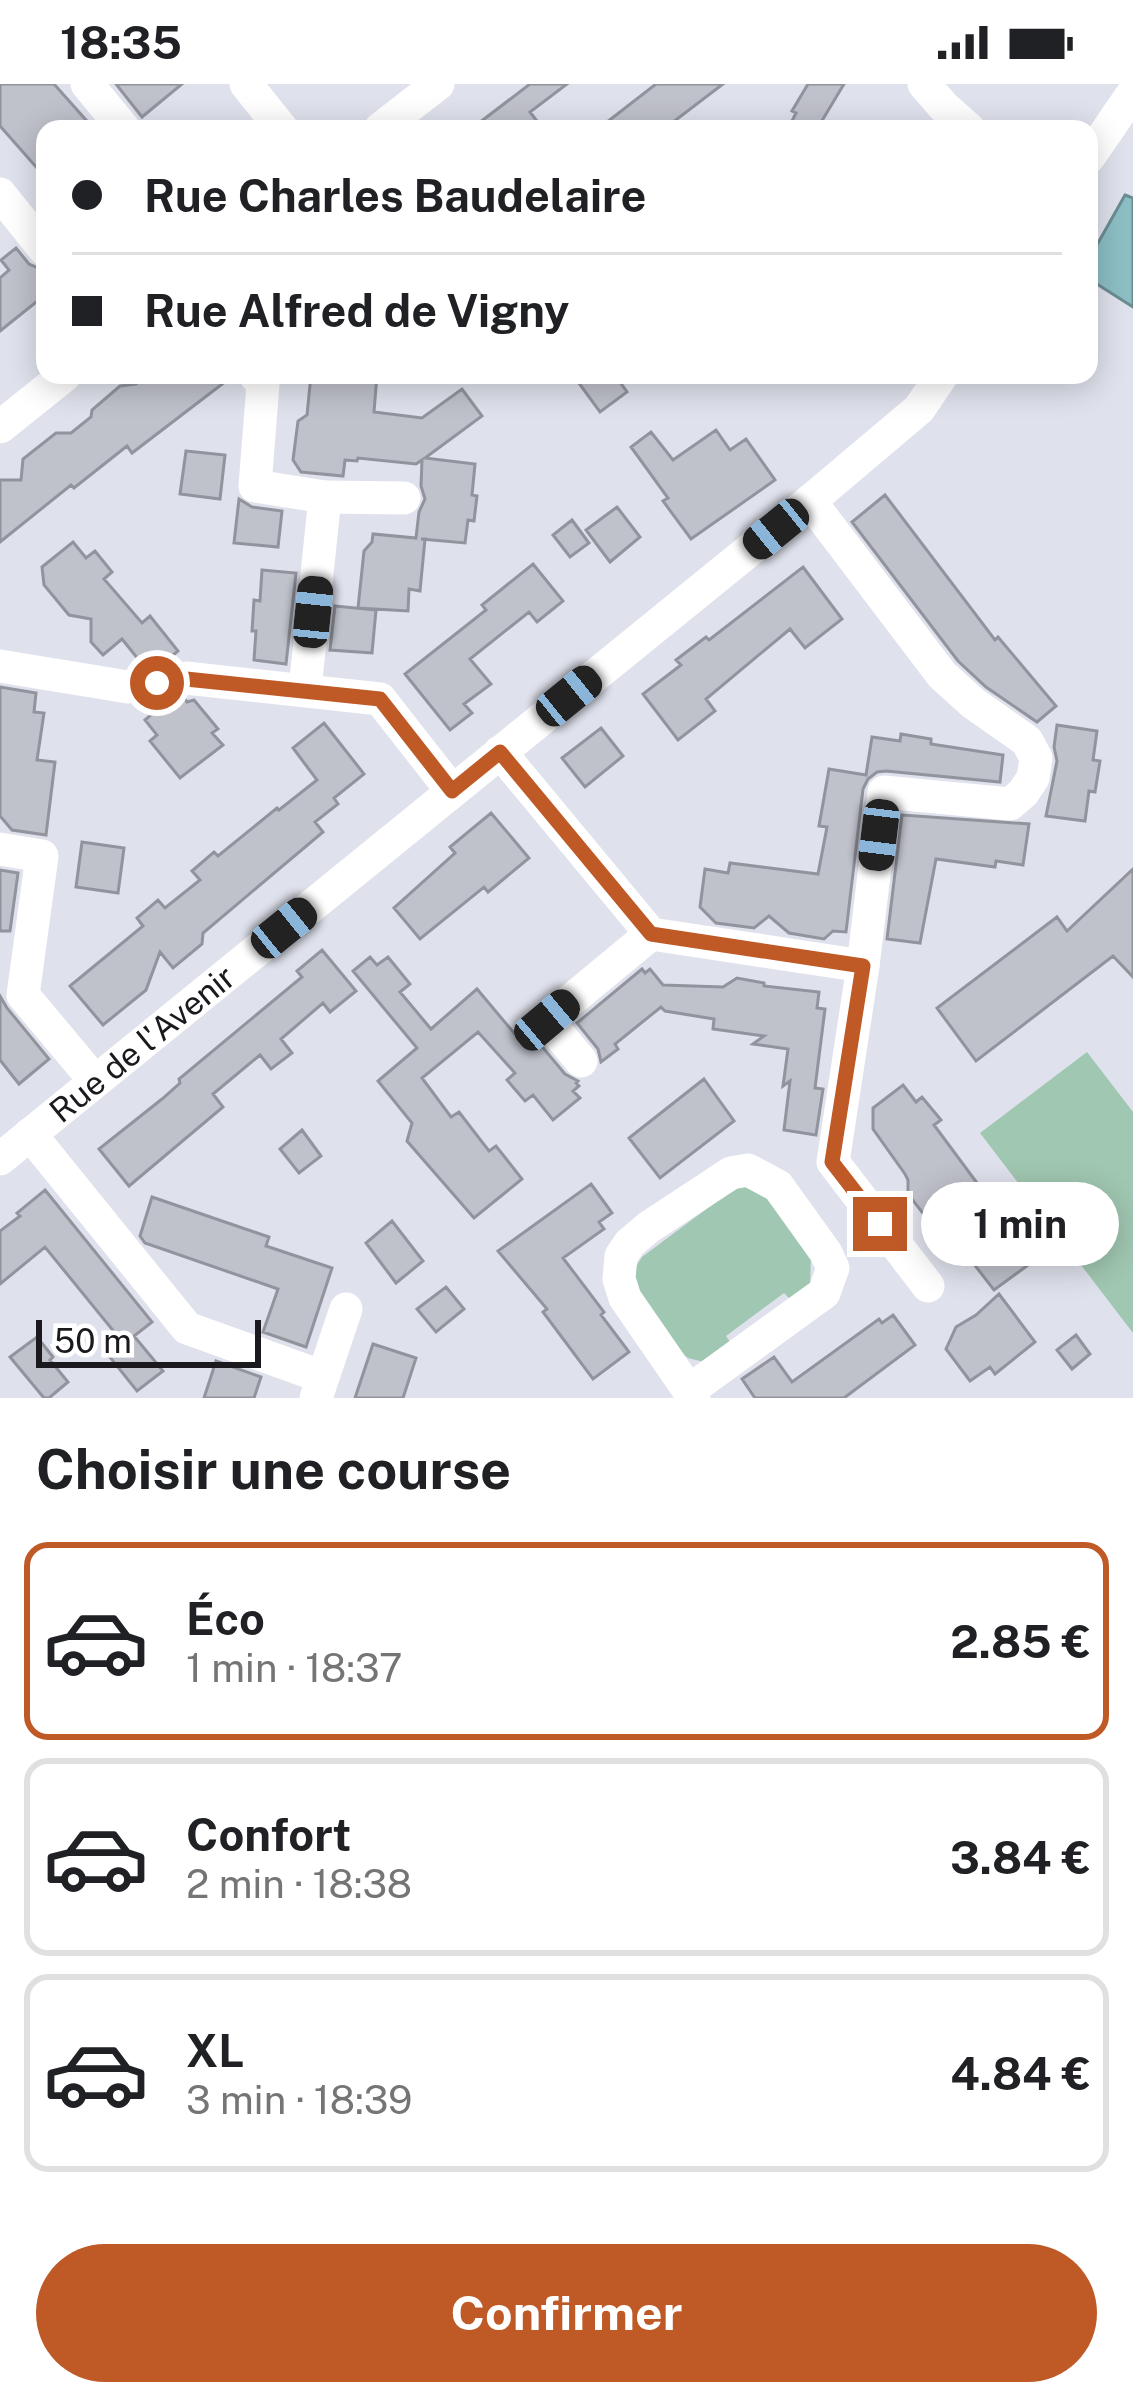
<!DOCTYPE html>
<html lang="fr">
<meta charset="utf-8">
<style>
body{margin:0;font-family:"Public Sans",sans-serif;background:#f2f2f2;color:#202124;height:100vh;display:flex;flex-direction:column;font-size:45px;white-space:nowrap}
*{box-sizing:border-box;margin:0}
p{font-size:39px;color:#757577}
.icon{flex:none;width:66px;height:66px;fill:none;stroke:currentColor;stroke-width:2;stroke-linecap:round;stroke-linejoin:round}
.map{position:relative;height:1314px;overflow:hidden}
.side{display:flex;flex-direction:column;background:#fff;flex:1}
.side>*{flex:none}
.guide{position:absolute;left:36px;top:36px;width:1062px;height:264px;border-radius:24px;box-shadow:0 6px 30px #0003;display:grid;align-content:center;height:264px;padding:0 36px;background:#fff}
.scale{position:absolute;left:36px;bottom:30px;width:225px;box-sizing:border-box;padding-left:12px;border:6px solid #1a1a1e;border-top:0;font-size:33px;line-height:42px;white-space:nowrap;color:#1a1a1e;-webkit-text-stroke:9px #fff;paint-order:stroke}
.end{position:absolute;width:54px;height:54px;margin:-27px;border:15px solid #bf5a27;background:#fff;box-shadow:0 0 0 6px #fff}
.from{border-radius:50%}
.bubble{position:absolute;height:84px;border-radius:42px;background:#fff;box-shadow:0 6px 30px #0003;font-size:39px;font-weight:700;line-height:84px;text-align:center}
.car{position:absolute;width:36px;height:72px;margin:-36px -18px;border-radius:15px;box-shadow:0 0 9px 3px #0007;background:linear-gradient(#222 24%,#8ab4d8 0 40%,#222 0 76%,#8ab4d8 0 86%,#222 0)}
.guide b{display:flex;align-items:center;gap:42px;height:114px;font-size:45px}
.guide b+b{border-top:3px solid #e0e0e0}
.guide i{width:30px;height:30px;background:#202124}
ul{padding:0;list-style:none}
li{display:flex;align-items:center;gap:36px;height:198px;margin:0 24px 18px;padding:0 12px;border:6px solid #e0e0e0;border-radius:24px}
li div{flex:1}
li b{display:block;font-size:45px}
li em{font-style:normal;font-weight:700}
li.current{border-color:#bf5a27}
li>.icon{width:108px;height:108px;stroke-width:1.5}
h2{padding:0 36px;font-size:54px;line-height:144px}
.action{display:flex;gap:24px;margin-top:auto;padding:24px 36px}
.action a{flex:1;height:138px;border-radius:72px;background:#bf5a27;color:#fff;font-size:48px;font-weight:700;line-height:138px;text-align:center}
.status{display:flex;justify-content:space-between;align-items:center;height:84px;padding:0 60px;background:#fff;direction:ltr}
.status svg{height:33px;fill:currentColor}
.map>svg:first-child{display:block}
.green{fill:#a0c7b1}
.water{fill:#8cbec4;stroke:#6a8d92;stroke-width:3}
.building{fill:#bfc1cb;stroke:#92949d;stroke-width:3}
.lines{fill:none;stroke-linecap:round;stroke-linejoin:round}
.minor{stroke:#fff;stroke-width:33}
.route{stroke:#bf5a27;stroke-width:15}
.labels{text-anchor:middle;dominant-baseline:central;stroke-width:9;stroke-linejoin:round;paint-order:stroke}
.street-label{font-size:33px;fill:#1a1a1e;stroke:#fff}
</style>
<div class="status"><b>18:35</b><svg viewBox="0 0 49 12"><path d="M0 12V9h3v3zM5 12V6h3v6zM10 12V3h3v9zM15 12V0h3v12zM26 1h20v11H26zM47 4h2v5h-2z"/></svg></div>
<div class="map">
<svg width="1133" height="1314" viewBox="0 0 1133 1314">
<rect width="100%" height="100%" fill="#dfe1ec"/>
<path class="green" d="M1087 968 1133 1028V1249L980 1049Z
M750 1100 765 1109 811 1170 810 1205 793 1218 784 1209 726 1252 734 1264 704 1278 688 1274 679 1267 636 1204 632 1189 642 1173 732 1106Z"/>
<path class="water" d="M1125 111 1133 114V223L1089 195V175Z"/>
<path class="building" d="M0 0H54L94 45H45V93L0 42Z
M116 0H182L142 33Z
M530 0H567L530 28 543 45H471Z
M656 0H723L664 45H598Z
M808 0H844L817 45H788L796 29 792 27Z
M16 164 29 180 45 187V211L0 247V194L9 186 1 176Z
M147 291H234L132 369 127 362 74 404 71 401 0 458V396H21L23 375 56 349H71L91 333 92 326 120 302 136 300Z
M311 291H377L374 328 422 334 462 305 482 332 425 374 475 380 472 411 477 412 474 437 468 436 465 459 421 455H425L420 507 409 505 408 527 358 524 364 467 372 458 373 450 416 454 419 428 425 415 421 402 422 376 416 380 358 374 357 377 345 376 343 392 301 388 293 376 298 337 307 331Z
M573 291H615L627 308 600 328Z
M716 346 730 366 746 355 775 396 691 455 663 417 668 414 631 363 651 348 673 376Z
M186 367 225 371 220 415 180 410Z
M885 411 995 556 998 553 1056 622 1037 638 986 603 958 577 852 438Z
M239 415 252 423 282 427 278 463 234 459Z
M617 423 640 453 610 478 586 446Z
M572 436 589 459 570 473 553 451Z
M73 458 86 474 95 467 112 488 104 495 142 539 150 532 178 567 167 576 142 580 122 555 103 571 91 558V535L69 531 44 501 42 483Z
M533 480 563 517 537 538 529 528 470 575 491 600 464 620 472 629 450 646 405 590 486 526 482 521Z
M803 483 842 535 805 564 790 545 706 615 715 627 678 656 643 610 681 581 676 576 706 553 709 556Z
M262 486 296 489 286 580 254 576 256 547H252L254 516 260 517Z
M335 522 376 526 372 569 330 566Z
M0 603 36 609 34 628 44 629 37 676 55 678 46 751 12 746 0 732Z
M185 615 187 618 194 616 218 645 212 649 223 661 180 694 150 657 157 651 145 636 166 618Z
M324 639 364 690 334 714 338 720 315 738 323 748 203 849 202 860 173 884 160 868 146 906 103 941 70 902 143 842 137 834 158 816 165 824 200 796 192 787 214 768 218 772 277 724 279 726 317 696 293 664Z
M1057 641 1097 647 1093 676 1100 677 1095 708 1089 707 1085 737 1046 732 1057 677 1054 663Z
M601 644 623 672 585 703 562 674Z
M901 650 931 655V660L1003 671 1000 698 886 687 877 688 868 695 863 705 846 848 833 847 824 855 789 849 769 832 754 844 716 839 700 823 705 785 728 789 730 779 818 790 827 743 819 742 829 685 866 691 872 653 900 657Z
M491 729 529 774 488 808 484 803 420 855 394 824 455 769 450 763Z
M902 731 1029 740 1023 781 996 777 995 783 936 775 920 859 887 855Z
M82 758 124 764 118 809 76 803Z
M1133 785V893L1113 872 976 977 937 924 1057 833 1067 847Z
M0 786 18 789 10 847H0Z
M322 866 356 907 330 928 323 919 281 955 292 969 271 985 260 971 213 1010 223 1023 129 1102 99 1065 162 1015 180 999 179 995 302 893 297 887Z
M370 873 377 881 388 873 410 900 400 908 431 945 477 905 514 949 519 945 524 951 529 947 565 990 578 997 576 999 579 1002 573 1007 580 1014 553 1036 533 1011 525 1017 507 996 515 989 478 948 422 994 451 1033 459 1028 489 1067 496 1062 522 1095 474 1134 407 1057 412 1039 378 997 417 964 353 887Z
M642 885 645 889 650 885 663 901 723 903 737 894 764 899V902L819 908 817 924 825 925 815 1004 823 1005 816 1051 784 1046 790 997 783 1002 788 965 753 960 764 952 713 945 714 935 665 927 661 923 615 960 618 965 601 978 598 965 577 939Z
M0 912 7 924 49 975 19 1000 0 976Z
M704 995 734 1037 660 1094 629 1054Z
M903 1001 916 1018 922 1013 941 1036 934 1041 1003 1134 1011 1129 1029 1151 1021 1158 1035 1176 994 1206 946 1144 932 1141 908 1110V1096L905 1090 873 1045V1024Z
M302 1046 321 1072 299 1089 280 1065Z
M591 1100 612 1129 599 1138 604 1145 563 1174 604 1228 601 1231 629 1268 593 1295 543 1228 547 1225 498 1167Z
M45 1106 152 1238 124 1260 45 1163 0 1200V1147L20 1132 17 1129Z
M152 1113 269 1153 266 1162 332 1184 306 1263 263 1248 278 1205 145 1159 140 1152Z
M392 1137 423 1177 396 1199 366 1159Z
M446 1203 464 1225 436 1248 417 1225Z
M999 1210 1035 1258 995 1290 990 1283 970 1297 946 1265 956 1243 976 1231Z
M893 1231 915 1261 844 1314H755L742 1295 774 1273 792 1298 879 1235 882 1239Z
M1076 1251 1090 1270 1072 1285 1057 1266Z
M134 1252 163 1287 137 1307 109 1272Z
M37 1253 53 1273 50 1276 68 1298 49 1314H44L10 1273Z
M373 1260 416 1274 403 1314H355Z
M216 1277 261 1293 254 1314H204Z"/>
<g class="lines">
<g class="minor">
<path d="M87 0 124 45"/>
<path d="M246 0 282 45"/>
<path d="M924 0 943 22 969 45"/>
<path d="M380 45 438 0"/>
<path d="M1089 73 1133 9"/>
<path d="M0 110 45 166"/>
<path d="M255 291 263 300 255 402 325 413 305 605"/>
<path d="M0 343 65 291"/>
<path d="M325 413 404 414"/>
<path d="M810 417 942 591 973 619 1027 657 1036 674 1033 694 1023 709 1010 720 884 708 863 882 833 1078 928 1202"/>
<path d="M0 582 128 603 186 594 380 615 452 707"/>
<path d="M500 668 651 850 863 882"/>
<path d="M0 765 42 772 23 911 95 997"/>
<path d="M581 977 547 936 651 850"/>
<path d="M30 1050 187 1244 323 1293"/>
<path id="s1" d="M0 1075 810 417 919 325 942 291"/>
<path d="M690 1306 824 1209 833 1184 826 1169 778 1102 748 1086 731 1089 649 1143 630 1159 621 1172 619 1195 625 1214 694 1314"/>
<path d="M316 1314 346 1225"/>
</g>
</g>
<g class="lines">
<path class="route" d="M157 599 186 595 380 615 452 707 500 668 651 850 863 882 832 1078 880 1140"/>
</g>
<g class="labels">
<g class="street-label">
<text stroke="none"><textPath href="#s1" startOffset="183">Rue de l'Avenir</textPath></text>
</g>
</g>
</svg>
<div class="scale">50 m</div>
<i class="end from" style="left:157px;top:599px"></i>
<i class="end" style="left:880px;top:1140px"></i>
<div class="bubble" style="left:921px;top:1098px;width:198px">1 min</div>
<i class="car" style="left:776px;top:445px;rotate:231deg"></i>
<i class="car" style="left:313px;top:528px;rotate:6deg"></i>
<i class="car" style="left:569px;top:612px;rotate:51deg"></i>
<i class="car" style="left:879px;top:751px;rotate:187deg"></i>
<i class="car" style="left:284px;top:844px;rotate:51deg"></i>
<i class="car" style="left:547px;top:936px;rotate:50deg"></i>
<div class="guide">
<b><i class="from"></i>Rue Charles Baudelaire</b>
<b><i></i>Rue Alfred de Vigny</b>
</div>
</div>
<section class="side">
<h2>Choisir une course</h2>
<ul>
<li class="current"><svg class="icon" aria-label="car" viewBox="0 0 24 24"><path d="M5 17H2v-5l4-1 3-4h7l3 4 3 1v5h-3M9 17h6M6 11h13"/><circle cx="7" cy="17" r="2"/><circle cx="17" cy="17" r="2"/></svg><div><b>Éco</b><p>1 min · 18:37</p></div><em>2.85 €</em></li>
<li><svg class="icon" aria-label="car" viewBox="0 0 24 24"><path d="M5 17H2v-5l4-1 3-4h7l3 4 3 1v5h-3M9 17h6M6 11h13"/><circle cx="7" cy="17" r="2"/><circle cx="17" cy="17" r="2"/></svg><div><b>Confort</b><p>2 min · 18:38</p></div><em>3.84 €</em></li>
<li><svg class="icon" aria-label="car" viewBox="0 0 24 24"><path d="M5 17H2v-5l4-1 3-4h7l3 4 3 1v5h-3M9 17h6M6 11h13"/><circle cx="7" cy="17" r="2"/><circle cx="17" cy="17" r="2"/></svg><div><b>XL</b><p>3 min · 18:39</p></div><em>4.84 €</em></li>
</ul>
<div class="action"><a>Confirmer</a></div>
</section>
